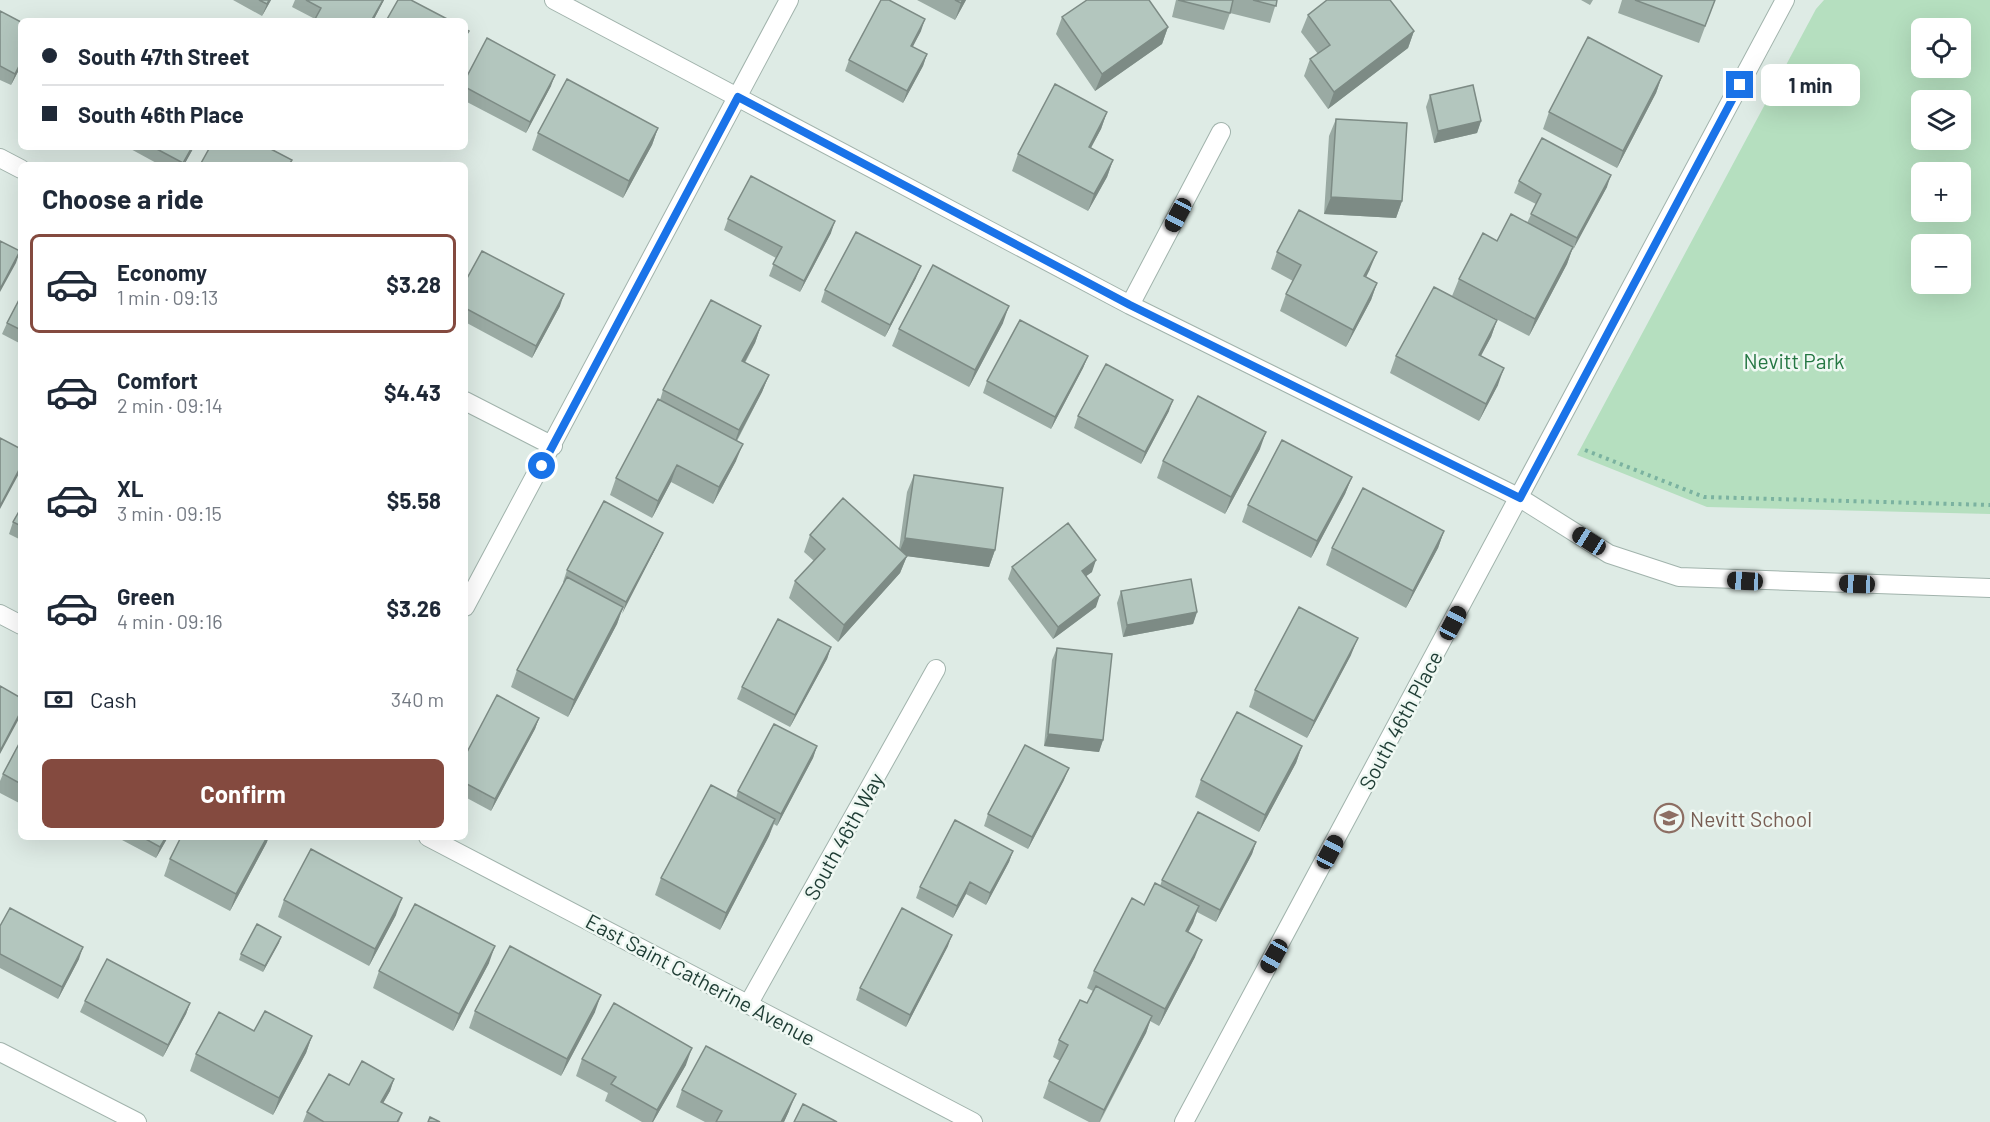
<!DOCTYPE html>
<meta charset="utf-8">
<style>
body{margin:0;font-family:Barlow,sans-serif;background:#f2f2f3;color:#1f2937;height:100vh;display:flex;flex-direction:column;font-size:22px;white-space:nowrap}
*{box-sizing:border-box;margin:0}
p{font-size:20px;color:#747a83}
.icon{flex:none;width:33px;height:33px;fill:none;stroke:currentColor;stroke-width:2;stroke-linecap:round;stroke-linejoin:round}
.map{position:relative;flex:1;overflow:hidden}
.drawer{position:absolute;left:18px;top:162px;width:450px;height:678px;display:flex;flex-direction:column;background:#fff;border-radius:9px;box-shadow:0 6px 24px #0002}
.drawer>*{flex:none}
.top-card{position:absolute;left:18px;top:18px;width:450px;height:132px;border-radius:9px;box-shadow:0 6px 24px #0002;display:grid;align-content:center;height:132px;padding:0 24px;background:#fff}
.buttons{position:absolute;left:1911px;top:18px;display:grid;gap:12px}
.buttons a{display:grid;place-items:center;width:60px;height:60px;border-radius:9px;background:#fff;box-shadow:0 6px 24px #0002;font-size:30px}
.end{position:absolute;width:27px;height:27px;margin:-14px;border:8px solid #1a73e8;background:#fff;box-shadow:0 0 0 3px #fff}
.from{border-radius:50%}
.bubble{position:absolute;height:42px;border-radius:9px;background:#fff;box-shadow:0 6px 24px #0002;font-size:20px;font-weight:700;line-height:42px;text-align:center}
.car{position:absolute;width:18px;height:36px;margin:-18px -9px;border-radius:8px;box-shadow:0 0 4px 2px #0007;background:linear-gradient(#222 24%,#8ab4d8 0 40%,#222 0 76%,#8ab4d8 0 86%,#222 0)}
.top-card b{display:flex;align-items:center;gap:21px;height:57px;font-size:22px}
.top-card b+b{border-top:2px solid #e0e1e3}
.top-card i{width:15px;height:15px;background:#1f2937}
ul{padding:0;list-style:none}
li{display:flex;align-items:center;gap:18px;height:99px;margin:0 12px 9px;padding:0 12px;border:3px solid transparent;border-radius:9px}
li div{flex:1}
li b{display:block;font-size:22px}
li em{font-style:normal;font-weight:700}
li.active{border-color:#844a3f}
li>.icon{width:54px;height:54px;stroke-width:1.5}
h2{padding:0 24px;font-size:27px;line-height:72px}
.pay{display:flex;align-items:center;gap:15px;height:66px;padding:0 24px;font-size:22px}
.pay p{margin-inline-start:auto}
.cta{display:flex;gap:12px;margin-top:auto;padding:12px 24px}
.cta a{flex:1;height:69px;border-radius:9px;background:#844a3f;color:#fff;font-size:24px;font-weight:700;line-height:69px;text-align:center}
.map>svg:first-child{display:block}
.green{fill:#b5dfbf;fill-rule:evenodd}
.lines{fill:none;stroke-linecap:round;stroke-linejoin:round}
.service-casing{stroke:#a1b3ac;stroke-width:20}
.minor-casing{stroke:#a1b3ac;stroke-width:20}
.path{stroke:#7bb2a0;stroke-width:4;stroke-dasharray:3 4.5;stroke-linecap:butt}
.service{stroke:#fff;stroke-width:18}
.minor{stroke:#fff;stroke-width:18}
.wall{fill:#9aaaa3}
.shaded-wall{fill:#7d8b85}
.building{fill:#b3c6be;stroke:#7d8b85;stroke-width:1.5}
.route{stroke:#1a73e8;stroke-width:8}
.labels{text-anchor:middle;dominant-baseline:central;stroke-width:5;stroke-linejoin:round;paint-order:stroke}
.park-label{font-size:21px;fill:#257743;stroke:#eff8f3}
.street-label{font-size:21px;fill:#1e3c34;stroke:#eff8f3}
.education-label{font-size:21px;fill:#785e54;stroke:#eff8f3;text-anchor:start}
</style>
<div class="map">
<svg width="1990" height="1122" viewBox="0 0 1990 1122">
<rect width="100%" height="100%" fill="#deebe5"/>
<path class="green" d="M1824 0H1990V514L1707 507 1577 455 1816 9ZM1922 28H1960V68H1922ZM1922 100H1960V140H1922ZM1922 172H1960V212H1922ZM1922 244H1960V284H1922Z"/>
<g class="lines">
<g class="service-casing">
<path id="service" d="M1520 498 1609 554 1679 577 1990 588"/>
</g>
<g class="minor-casing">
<path id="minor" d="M554 0 1130 305 1520 498
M0 158 21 169
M1130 305 1221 132
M465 401 553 446
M465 607 789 0
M0 614 21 625
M428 837 973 1122
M749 1003 936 669
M0 1052 137 1122
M1184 1122 1785 0"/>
</g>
<path class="path" d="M1585 450 1704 497 1990 505"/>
<use href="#service" class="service"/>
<use href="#minor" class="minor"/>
</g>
<path class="wall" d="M233 0H271L262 16Z
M295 0H384L373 21 315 19 292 7Z
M917 0H966L955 20Z
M1176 0H1277L1270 23 1230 13 1224 30 1172 17Z
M1581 0H1593L1590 5Z
M1622 0H1715L1699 43 1618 13Z
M0 11 21 22V66L11 85 0 80Z
M1308 15 1414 31 1408 48 1328 109 1304 76 1310 59 1318 54 1301 32Z
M1062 17 1168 27 1162 44 1095 91 1056 34Z
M921 31 912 47 927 54 923 66 903 103 845 71 849 60Z
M1662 76 1656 93 1617 168 1543 129 1549 112Z
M465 80 551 86 526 133 465 101Z
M1430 95 1481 121 1477 133 1434 143 1426 107Z
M1107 112 1101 129 1091 148 1113 160 1107 177 1088 211 1012 171 1018 154Z
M1336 119 1402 201 1396 218 1324 214 1329 136Z
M658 128 652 145 623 198 532 150 538 133Z
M127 147H194L184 165H160Z
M1519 181 1607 187 1572 250 1567 264 1529 336 1452 296 1459 279 1527 223 1536 204 1514 193Z
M728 219 831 233 800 292 769 276 776 258 724 230Z
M1277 252 1370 269 1366 277 1377 283 1371 300 1346 347 1280 311 1286 294 1293 281 1271 269Z
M916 278 885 337 821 302 825 290Z
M465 282 560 306 532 358 465 322Z
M21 296V344L2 334 7 323Z
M1497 320 1491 337 1481 356 1498 385 1479 421 1390 373 1396 356Z
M1003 323 969 387 892 346 899 329Z
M761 326 755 343 745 363 769 375 762 392 737 441 736 461 713 504 671 482 652 518 610 495 616 478 660 400 663 390Z
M1088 356 1083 368 1051 429 983 393 987 381Z
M1169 411 1141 464 1074 428 1078 416Z
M1260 449 1225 514 1157 478 1163 461Z
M914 475 995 550 989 567 907 556 900 573 838 642 789 598 795 581 814 561 804 552 810 535 899 549 907 492Z
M1352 477 1345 494 1311 558 1242 522 1248 505Z
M21 508V540L9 534 13 522Z
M1444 531 1438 548 1406 608 1326 565 1332 548Z
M658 544 621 613 617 624 568 717 511 687 517 670 564 583 563 582 567 570Z
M1012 567 1092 572 1086 576 1096 607 1053 639 1008 579Z
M1121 591 1197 612 1193 624 1123 637 1117 603Z
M831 647 827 659 790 727 737 699 742 687Z
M1057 648 1103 740 1099 752 1044 746 1052 660Z
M1351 655 1307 738 1249 707 1255 690Z
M539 718 535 729 491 811 465 797V756Z
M21 740V804L0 793V781L3 774Z
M817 746 813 758 777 826 774 824 769 836 720 930 655 895 661 878 736 798 738 791Z
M1302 746 1296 763 1259 832 1195 797 1201 780Z
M1064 780 1028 849 984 826 988 814Z
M123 837H168L156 858 122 840Z
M267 842 230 911 164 876 170 859Z
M1256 842 1252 854 1216 922 1197 912 1193 923 1188 933 1195 957 1159 1026 1150 1021 1146 1033 1100 1122H1089L1043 1098 1049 1081 1060 1061 1053 1057 1059 1040 1087 1003 1093 991 1087 988 1094 971 1160 886 1162 880Z
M1013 851 1009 862 986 905 966 894 953 918 916 898 920 887Z
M284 900 396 915 369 966 278 917Z
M0 926 79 959 58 999 0 968Z
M281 937 263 972 239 960 241 954Z
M948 946 906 1027 856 1000 860 988Z
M489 963 453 1031 373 988 379 971Z
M85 1001 190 1003 186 1014 163 1057 80 1012Z
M475 1011 595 1012 561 1076 469 1028Z
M254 1031 312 1036 306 1053 273 1115 190 1071 196 1054Z
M582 1059 686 1065 653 1122H642L605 1101 608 1093 576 1076Z
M394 1079 390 1091 383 1103 402 1113 399 1122H303L307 1112 349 1085Z
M682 1090 789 1111 784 1122H705L676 1107Z"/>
<path class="shaded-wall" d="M269 0H271L262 16 267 4Z
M383 0H384L373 21H371Z
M963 0H966L955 20 961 3Z
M925 19 921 31 907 58 911 46Z
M1168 27 1162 44 1095 91 1102 74Z
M1414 31 1408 48 1328 109 1334 92Z
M927 54 923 66 903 103 907 91Z
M21 62V66L11 85 15 74Z
M555 75 551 86 526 133 530 122Z
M1662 76 1656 93 1617 168 1623 151Z
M1107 112 1101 129 1082 164 1089 147Z
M1481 121 1477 133 1434 143 1438 131Z
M658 128 652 145 623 198 629 181Z
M192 147H194L184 165H183Z
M1113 160 1107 177 1088 211 1094 194Z
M1611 175 1607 187 1573 250 1577 238Z
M1331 197 1402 201 1396 218 1324 214Z
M835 221 831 233 800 292 804 281Z
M1573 247 1567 264 1529 336 1535 319Z
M20 251 16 263 0 292V289Z
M1377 252 1370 269 1358 293 1364 276Z
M921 266 916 278 885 337 890 325Z
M1377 283 1371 300 1346 347 1353 330Z
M564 294 560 306 532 358 536 346Z
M1009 306 1003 323 969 387 975 370Z
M1497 320 1491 337 1472 372 1479 355Z
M761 326 755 343 736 378 742 361Z
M1088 356 1083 368 1051 429 1055 417Z
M1504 368 1498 385 1479 421 1486 404Z
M769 375 762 392 733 447 739 430Z
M1173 400 1169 411 1141 464 1145 452Z
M1266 432 1260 449 1225 514 1231 497Z
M743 444 736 461 713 504 719 487Z
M677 465 671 482 652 518 658 501Z
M21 466V470L0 509V506Z
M1352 477 1345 494 1311 558 1317 541Z
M1444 531 1438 548 1406 608 1413 591Z
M663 533 658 544 622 614 626 602Z
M905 538 995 550 989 567 898 555Z
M907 556 900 573 838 642 844 625Z
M1096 560 1092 572 1078 582 1082 571Z
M1100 595 1096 607 1053 639 1058 627Z
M623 607 617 624 568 717 574 700Z
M1197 612 1193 624 1123 637 1127 625Z
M1358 638 1351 655 1307 738 1314 721Z
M831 647 827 659 790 727 795 715Z
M21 711V715L0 754V751Z
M539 718 535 729 491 811 495 799Z
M1048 734 1103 740 1099 752 1044 746Z
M817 746 813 758 777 826 781 814Z
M1302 746 1296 763 1259 832 1265 815Z
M1069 768 1064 780 1028 849 1032 837Z
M775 819 769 836 720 930 726 913Z
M166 837H168L156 858 160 847Z
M267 837H269L267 842 230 911 236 894Z
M1256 842 1252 854 1216 922 1220 910Z
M1013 851 1009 862 986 905 990 893Z
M970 882 966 894 953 918 957 906Z
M402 898 396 915 369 966 375 949Z
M1199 906 1193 923 1179 948 1186 931Z
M952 935 948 946 906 1027 910 1015Z
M281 937 279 943 263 972 265 966Z
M1202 940 1195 957 1159 1026 1165 1009Z
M495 946 489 963 453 1031 459 1014Z
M83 947 79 959 58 999 62 987Z
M601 995 595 1012 561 1076 567 1059Z
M190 1003 186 1014 163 1057 168 1045Z
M1152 1016 1146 1033 1099 1122 1104 1110Z
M312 1036 306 1053 273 1115 279 1098Z
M692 1048 686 1065 653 1122H652L657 1110Z
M394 1079 390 1091 377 1114 381 1102Z
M796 1094 789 1111 784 1122H781Z"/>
<path class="building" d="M259 0H269L267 4Z
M306 0H383L371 21H314L321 8Z
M398 0H411L451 21H386Z
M881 0H889L925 19 911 46 927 54 907 91 849 60Z
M955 0H963L961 3Z
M1087 0H1149L1168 27 1102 74 1062 17Z
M1178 0H1233L1230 13Z
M1253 0H1277L1276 6Z
M1327 0H1390L1414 31 1334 92 1310 59 1330 45 1308 15Z
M1635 0H1715L1705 26Z
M0 11 21 22V62L15 74 0 66Z
M465 29 469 31 465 37Z
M1588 37 1662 76 1623 151 1549 112Z
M487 38 555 75 530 122 465 87V80Z
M567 79 658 128 629 181 538 133Z
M1055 84 1107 112 1089 147 1113 160 1094 194 1018 154Z
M1473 85 1481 121 1438 131 1430 95Z
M1336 119 1407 123 1402 201 1331 197Z
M1542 138 1611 175 1577 238 1531 214 1541 194 1519 181Z
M153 147H192L183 163Z
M210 147H267L292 160 289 165H200Z
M751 176 835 221 804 281 773 264 782 247 728 219Z
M1299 210 1377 252 1364 276 1377 283 1353 330 1286 294 1301 265 1277 252Z
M1511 214 1573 247 1535 319 1459 279 1483 233 1497 241Z
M856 232 921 266 890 325 825 290Z
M0 241 20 251 0 289Z
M482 251 564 294 536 346 465 308V282Z
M933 265 1009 306 975 370 899 329Z
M1434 287 1497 320 1479 355 1504 368 1486 404 1396 356Z
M21 296V330L7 323Z
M711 300 761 326 742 361 769 375 739 430 663 390Z
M1020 320 1088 356 1055 417 987 381Z
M1106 364 1173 400 1145 452 1078 416Z
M1198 396 1266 432 1231 497 1163 461Z
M658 399 743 444 719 487 677 465 658 501 616 478Z
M0 438 21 449V466L0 506Z
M1282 440 1352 477 1317 541 1248 505Z
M914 475 1003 488 995 550 905 538Z
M1363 488 1444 531 1413 591 1332 548Z
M843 498 907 556 844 625 795 581 825 549 810 535Z
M604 501 663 533 626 602 567 570Z
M21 508V526L13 522Z
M1068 523 1096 560 1082 571 1100 595 1058 627 1012 567Z
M567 577 623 607 574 700 517 670Z
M1191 579 1197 612 1127 625 1121 591Z
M1299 607 1358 638 1314 721 1255 690Z
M778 619 831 647 795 715 742 687Z
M1057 648 1112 654 1103 740 1048 734Z
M0 686 21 698V711L0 751Z
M497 695 539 718 495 799 465 783V756Z
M1237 712 1302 746 1265 815 1201 780Z
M774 724 817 746 781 814 738 791Z
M21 740V784L3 774Z
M1025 745 1069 768 1032 837 988 814Z
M711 785 775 819 726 913 661 878Z
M1198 812 1256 842 1220 910 1162 880Z
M955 820 1013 851 990 893 970 882 957 906 920 887Z
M142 837H166L160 847Z
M181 837H267L236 894 170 859Z
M311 849 402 898 375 949 284 900Z
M1155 883 1199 906 1186 931 1202 940 1165 1009 1094 971 1132 898 1144 905Z
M415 904 495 946 459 1014 379 971Z
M10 908 83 947 62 987 0 954V926Z
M902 908 952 935 910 1015 860 988Z
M257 924 281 937 265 966 241 954Z
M510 946 601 995 567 1059 475 1011Z
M107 959 190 1003 168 1045 85 1001Z
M1096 986 1152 1016 1104 1110 1049 1081 1068 1045 1059 1040 1080 1000 1087 1003Z
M614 1003 692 1048 657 1110 611 1084 616 1077 582 1059Z
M265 1011 312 1036 279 1098 196 1054 219 1012 254 1031Z
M706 1046 796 1094 781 1122H716L722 1111 682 1090Z
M362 1061 394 1079 381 1102 402 1113 397 1122H324L307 1112 329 1074 349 1085Z
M803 1104 837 1122H794Z
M430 1117 440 1122H428Z"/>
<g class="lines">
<path class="route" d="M542 466 738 97 1130 305 1520 498 1740 85"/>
</g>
<defs>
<g id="school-ring" transform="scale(1.5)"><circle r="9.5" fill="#eff8f3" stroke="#8d6e63" stroke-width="1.5"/><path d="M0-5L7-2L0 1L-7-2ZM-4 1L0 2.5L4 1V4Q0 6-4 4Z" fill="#8d6e63"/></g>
</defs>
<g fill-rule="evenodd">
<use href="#school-ring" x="1669" y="818"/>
</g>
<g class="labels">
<g class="park-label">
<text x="1794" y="360">Nevitt Park</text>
</g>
<g class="street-label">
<text transform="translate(1400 720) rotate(-62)">South 46th Place</text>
<text transform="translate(843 836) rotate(-61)">South 46th Way</text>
<text transform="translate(701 979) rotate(28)">East Saint Catherine Avenue</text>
</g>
<g class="education-label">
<text x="1690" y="818">Nevitt School</text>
</g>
</g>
</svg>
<div class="buttons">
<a><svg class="icon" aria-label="locate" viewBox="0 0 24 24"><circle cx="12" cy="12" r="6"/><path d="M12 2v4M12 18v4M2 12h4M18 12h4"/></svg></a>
<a><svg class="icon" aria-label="layers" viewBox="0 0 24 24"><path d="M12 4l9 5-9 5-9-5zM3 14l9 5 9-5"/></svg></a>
<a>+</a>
<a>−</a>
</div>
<i class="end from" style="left:542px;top:466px"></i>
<i class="end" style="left:1740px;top:85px"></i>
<div class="bubble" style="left:1761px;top:64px;width:99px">1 min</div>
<i class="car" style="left:1178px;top:215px;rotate:208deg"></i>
<i class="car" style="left:1589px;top:541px;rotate:302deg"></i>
<i class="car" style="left:1745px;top:581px;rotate:273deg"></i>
<i class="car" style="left:1857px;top:584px;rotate:272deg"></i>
<i class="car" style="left:1453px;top:623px;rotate:28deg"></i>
<i class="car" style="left:1330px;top:852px;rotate:28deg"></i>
<i class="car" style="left:1274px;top:956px;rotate:209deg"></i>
<div class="top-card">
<b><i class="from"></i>South 47th Street</b>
<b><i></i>South 46th Place</b>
</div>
<section class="drawer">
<h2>Choose a ride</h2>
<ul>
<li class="active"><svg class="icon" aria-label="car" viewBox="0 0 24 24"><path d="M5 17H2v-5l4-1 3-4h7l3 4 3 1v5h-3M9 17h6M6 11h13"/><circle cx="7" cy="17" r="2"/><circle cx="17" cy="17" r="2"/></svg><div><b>Economy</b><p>1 min · 09:13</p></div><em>$3.28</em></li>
<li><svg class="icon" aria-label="car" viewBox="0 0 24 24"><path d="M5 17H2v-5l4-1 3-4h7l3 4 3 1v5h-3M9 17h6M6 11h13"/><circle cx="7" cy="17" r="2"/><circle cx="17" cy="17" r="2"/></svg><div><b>Comfort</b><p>2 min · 09:14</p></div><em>$4.43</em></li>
<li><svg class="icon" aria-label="car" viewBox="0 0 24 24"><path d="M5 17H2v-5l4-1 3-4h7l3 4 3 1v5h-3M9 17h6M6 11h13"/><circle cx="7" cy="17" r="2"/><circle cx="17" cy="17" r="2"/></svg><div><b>XL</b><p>3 min · 09:15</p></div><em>$5.58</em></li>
<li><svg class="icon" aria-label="car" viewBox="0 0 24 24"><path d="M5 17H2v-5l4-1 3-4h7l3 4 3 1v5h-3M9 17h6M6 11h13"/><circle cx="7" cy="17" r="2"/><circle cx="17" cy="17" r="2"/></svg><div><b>Green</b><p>4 min · 09:16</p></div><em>$3.26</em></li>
</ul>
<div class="pay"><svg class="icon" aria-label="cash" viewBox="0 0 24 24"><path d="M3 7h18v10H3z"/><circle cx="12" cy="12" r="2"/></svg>Cash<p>340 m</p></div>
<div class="cta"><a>Confirm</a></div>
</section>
</div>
